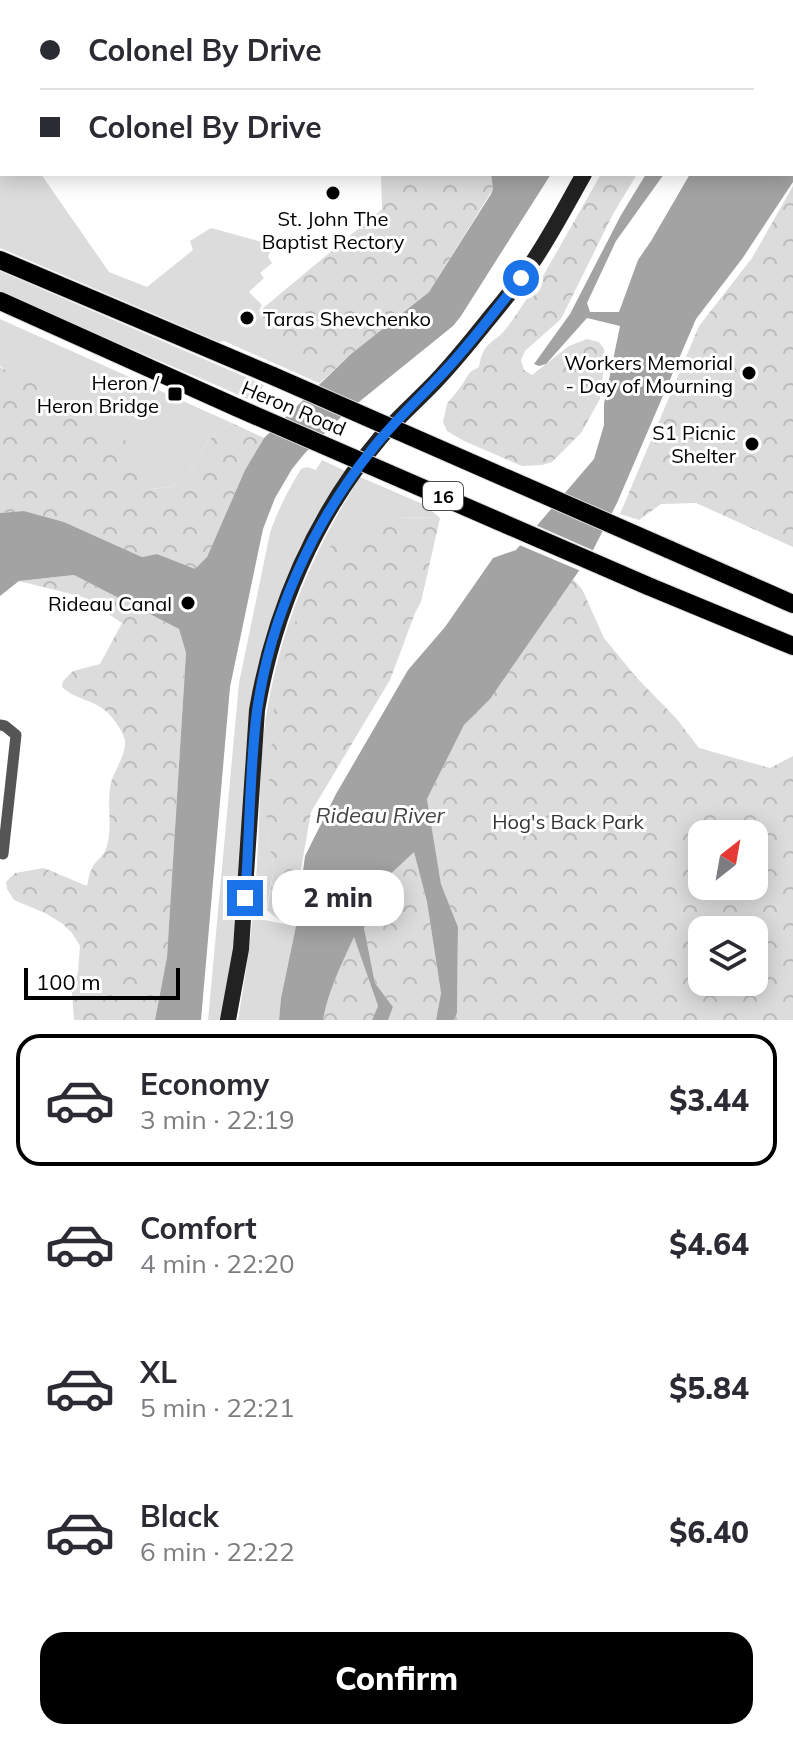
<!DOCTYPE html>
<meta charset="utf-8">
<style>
body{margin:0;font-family:Mulish,sans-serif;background:#f2f2f3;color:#2b2b33;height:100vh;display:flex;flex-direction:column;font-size:30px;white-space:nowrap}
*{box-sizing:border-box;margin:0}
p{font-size:26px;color:#7c7c81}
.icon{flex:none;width:44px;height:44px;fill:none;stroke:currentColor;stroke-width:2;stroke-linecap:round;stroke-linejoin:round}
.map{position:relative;height:1020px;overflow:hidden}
.panel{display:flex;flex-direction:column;background:#fff;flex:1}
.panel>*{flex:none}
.banner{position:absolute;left:0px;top:0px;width:794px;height:176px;box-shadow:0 4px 20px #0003;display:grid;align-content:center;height:176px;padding:0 40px;background:#fff}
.needle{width:52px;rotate:31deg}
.controls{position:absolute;left:688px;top:820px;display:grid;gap:16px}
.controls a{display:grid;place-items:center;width:80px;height:80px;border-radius:16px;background:#fff;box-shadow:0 4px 20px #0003;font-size:40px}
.scale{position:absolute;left:24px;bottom:20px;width:156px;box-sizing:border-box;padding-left:8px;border:4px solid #000;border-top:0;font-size:22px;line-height:28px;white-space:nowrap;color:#000;-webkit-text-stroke:6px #fff;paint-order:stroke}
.end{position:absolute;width:36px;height:36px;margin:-18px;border:10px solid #1a73e8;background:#fff;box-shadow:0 0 0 4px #fff}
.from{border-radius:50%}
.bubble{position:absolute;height:56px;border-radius:24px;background:#fff;box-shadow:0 4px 20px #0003;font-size:26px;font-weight:800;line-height:56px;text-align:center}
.banner b{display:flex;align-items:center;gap:28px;height:76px;font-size:30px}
.banner b+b{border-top:2px solid #e1e1e2}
.banner i{width:20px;height:20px;background:#2b2b33}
ul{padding:14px 0 0;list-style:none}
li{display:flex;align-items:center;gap:24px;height:132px;margin:0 16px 12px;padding:0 24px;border:4px solid transparent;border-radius:24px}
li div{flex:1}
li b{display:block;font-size:30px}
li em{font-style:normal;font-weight:800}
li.current{border-color:#000}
li>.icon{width:72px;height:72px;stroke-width:1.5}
.button{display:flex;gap:16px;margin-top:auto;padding:16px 40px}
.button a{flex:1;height:92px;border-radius:24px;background:#000;color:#fff;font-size:32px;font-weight:800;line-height:92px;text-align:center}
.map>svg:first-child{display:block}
.grass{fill:#dcdcdc}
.forest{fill:url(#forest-crowns);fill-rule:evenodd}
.water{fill:#a3a3a3}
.pier{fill:#fff}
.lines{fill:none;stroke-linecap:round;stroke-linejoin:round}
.primary-casing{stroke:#dbdbdb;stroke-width:20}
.street{stroke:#555;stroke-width:11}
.secondary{stroke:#222;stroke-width:16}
.primary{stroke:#000;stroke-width:18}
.primary-bridge-casing{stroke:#dbdbdb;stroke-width:20;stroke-linecap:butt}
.primary-bridge{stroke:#000;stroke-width:18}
.route{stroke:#1a73e8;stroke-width:10}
.poi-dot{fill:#000;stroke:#fff;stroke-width:3}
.labels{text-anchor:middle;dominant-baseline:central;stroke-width:6;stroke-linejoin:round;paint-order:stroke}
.shield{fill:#fff;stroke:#4c4c4c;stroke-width:2}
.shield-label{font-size:18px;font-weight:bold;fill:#000}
.poi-label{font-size:20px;fill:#000;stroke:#fff;text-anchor:end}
.street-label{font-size:20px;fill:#000;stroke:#fff}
.park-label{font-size:20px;fill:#333;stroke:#fff}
.water-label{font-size:22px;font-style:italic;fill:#444;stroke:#fff}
</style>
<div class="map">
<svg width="793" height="1020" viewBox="0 0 793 1020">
<defs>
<pattern id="forest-crowns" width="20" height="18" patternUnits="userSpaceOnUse" patternTransform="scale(2)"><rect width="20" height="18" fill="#dcdcdc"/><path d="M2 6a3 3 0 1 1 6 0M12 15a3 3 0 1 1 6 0" fill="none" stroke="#bbb"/></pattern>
</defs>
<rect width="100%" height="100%" fill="#fff"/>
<path class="grass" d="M8 174H41L109 272 147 287 193 250 190 241 211 228 262 242 270 252 268 257 272 263 260 273 264 278 249 292 262 305 257 314 322 381 319 383 224 341 219 342 0 248V176Z
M0 271 264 385 253 401 38 309 0 291Z
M0 319 232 423 207 441 194 466 173 486 151 489 119 429H93L0 366Z
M322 460 345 471 300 547 281 592 253 695 246 751 242 856 232 964 221 1020H208L239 683 270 533C278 510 288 490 301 469L307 467 316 470Z
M360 477 425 505 440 518 391 517 266 827 274 869 264 920 296 926 281 998 279 1020H238C247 968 254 916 257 864 261 809 258 754 269 700 285 617 315 548 360 477Z"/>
<path class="forest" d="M381 174H491L493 189 429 292 351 354 322 381 256 314 382 209Z
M601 174H637L613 214 561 319 525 351 521 360 524 370 532 375 569 346 587 339 599 342 604 349 605 359 600 399 581 433 552 462 542 465 522 466 464 441 447 431 443 422 447 404 462 385 470 372 479 367C484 338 494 346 508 326 519 312 527 296 539 283Z
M793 186V547L696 503 661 504 639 520 620 514 699 326 752 258Z
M0 367 36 385 93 429H119L152 489 173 486 194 466 207 441 232 423 264 438 245 470 207 557 195 570 157 554 142 557 64 522 24 511 0 513Z
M391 517 440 518 421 602 415 613 390 680 311 812 297 892 279 920 267 910 274 869 266 828 275 691 303 596 329 547Z
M74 575 179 629 186 653 167 957 155 1020H74L72 993 78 972 80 946 72 933 63 924 45 913 14 900 7 889 6 882 15 873 44 868 87 886C88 881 89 874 92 868 95 861 103 857 106 849 113 829 107 808 110 788 112 772 126 758 125 741 124 733 115 721 110 715 97 700 75 700 62 687L63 681 73 671 100 664 122 623 83 597 19 581Z
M573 579 582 589 604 638 636 677 676 718 699 748 770 768 793 756V1020H454L457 1013 458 927 441 884 427 799 464 725 497 689ZM702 834H754V886H702ZM702 930H754V982H702Z
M414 851 427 902 441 993 436 1020H388L393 1007 375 983 364 928 384 880Z
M354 936 378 1006 372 1020H323C328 991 342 963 354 936Z"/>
<path class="water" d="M793 59V182L742 259 696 319 617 503 592 552 490 699 464 725 427 799 441 884 458 927 457 1013 454 1020H436L441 993 427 902 414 852 384 880 364 928 375 983 393 1007 388 1020H372L378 1006 354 937C342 963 328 991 323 1020H279L281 998 296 926 305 856 336 794 408 670 445 627 493 558 516 550 594 459 604 425V404L620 326 587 318 546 364 539 366 534 364 570 314 621 215 646 174H664L616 241 587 303 590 312H619L638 260 651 241 690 174H792Z
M491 174H551L461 316 453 326 344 414 305 453 292 469 275 498 263 529 230 687 201 1020H155L167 957 186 653 179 629 74 575 19 581 0 596V513L24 511 64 522 142 557 157 554 195 569 207 557 245 470 264 438 351 354 429 292 491 194 493 189Z"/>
<path class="pier" d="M533 524 597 552 583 572 517 544Z"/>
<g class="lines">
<g class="primary-casing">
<path id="primary" d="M0 260 273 376
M0 301 238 408
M668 549 793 604
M648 586 793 646"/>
</g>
<path class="street" d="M169 0 171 2
M0 725 5 726 16 735 3 854"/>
<path class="secondary" d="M708 0 715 2
M680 2 681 0
M760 2 767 0
M228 1020 241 949 257 710C274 611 315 515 381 437 398 417 418 400 436 381 454 362 471 341 487 321 503 302 518 283 532 263 551 235 567 204 584 174"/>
<use href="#primary" class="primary"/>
<g class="primary-bridge-casing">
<path id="primary-bridge" d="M273 376 668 549
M238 408 648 586"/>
</g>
<use href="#primary-bridge" class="primary-bridge"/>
</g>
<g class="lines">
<path class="route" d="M245 898C250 836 249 773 257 711 270 618 312 525 370 452 392 423 419 399 444 372 472 342 496 310 521 278"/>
</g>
<g class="poi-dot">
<circle cx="333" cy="193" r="8"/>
<circle cx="247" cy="318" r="8"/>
<circle cx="749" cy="373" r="8"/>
<rect x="167" y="386" width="16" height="16" rx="4"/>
<circle cx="752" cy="444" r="8"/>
<circle cx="188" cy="603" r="8"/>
</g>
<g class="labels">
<rect class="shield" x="423" y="482" width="40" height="28" rx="6"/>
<g class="shield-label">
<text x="443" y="496">16</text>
</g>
<g class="poi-label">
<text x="333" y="218" text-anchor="middle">St. John The<tspan x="333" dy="23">Baptist Rectory</tspan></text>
<text x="263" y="318" text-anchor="start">Taras Shevchenko</text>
<text x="733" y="362">Workers Memorial<tspan x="733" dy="23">- Day of Mourning</tspan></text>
<text x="159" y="382">Heron /<tspan x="159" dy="23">Heron Bridge</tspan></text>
<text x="736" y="432">S1 Picnic<tspan x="736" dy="23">Shelter</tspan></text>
<text x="172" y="603">Rideau Canal</text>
</g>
<g class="street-label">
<text transform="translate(294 408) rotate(23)">Heron Road</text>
</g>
<g class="park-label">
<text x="568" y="821">Hog's Back Park</text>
</g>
<g class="water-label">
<text x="380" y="815">Rideau River</text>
</g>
</g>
</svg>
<div class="controls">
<a><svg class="needle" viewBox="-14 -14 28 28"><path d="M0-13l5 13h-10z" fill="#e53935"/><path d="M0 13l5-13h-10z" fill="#7c7c81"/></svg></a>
<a><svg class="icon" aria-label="layers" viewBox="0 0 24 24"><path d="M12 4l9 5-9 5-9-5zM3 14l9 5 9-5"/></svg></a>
</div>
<div class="scale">100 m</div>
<i class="end from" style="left:521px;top:278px"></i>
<i class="end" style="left:245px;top:898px"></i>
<div class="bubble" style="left:272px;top:870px;width:132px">2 min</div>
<div class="banner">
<b><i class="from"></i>Colonel By Drive</b>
<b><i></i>Colonel By Drive</b>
</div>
</div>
<section class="panel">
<ul>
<li class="current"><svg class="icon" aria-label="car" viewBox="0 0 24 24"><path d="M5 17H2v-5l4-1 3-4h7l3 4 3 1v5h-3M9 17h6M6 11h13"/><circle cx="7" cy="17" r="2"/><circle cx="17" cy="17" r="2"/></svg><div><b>Economy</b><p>3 min · 22:19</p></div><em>$3.44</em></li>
<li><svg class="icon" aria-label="car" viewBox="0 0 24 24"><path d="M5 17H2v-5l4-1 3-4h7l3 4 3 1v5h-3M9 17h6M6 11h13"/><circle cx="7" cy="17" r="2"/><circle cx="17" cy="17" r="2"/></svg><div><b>Comfort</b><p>4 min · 22:20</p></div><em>$4.64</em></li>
<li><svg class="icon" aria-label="car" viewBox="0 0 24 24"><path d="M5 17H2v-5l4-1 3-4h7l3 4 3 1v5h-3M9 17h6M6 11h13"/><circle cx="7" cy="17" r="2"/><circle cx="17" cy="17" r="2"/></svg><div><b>XL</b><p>5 min · 22:21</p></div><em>$5.84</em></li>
<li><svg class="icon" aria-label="car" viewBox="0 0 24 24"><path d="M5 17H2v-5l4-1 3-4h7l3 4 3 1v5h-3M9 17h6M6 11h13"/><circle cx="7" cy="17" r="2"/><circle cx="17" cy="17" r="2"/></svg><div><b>Black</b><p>6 min · 22:22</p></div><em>$6.40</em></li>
</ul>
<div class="button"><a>Confirm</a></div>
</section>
